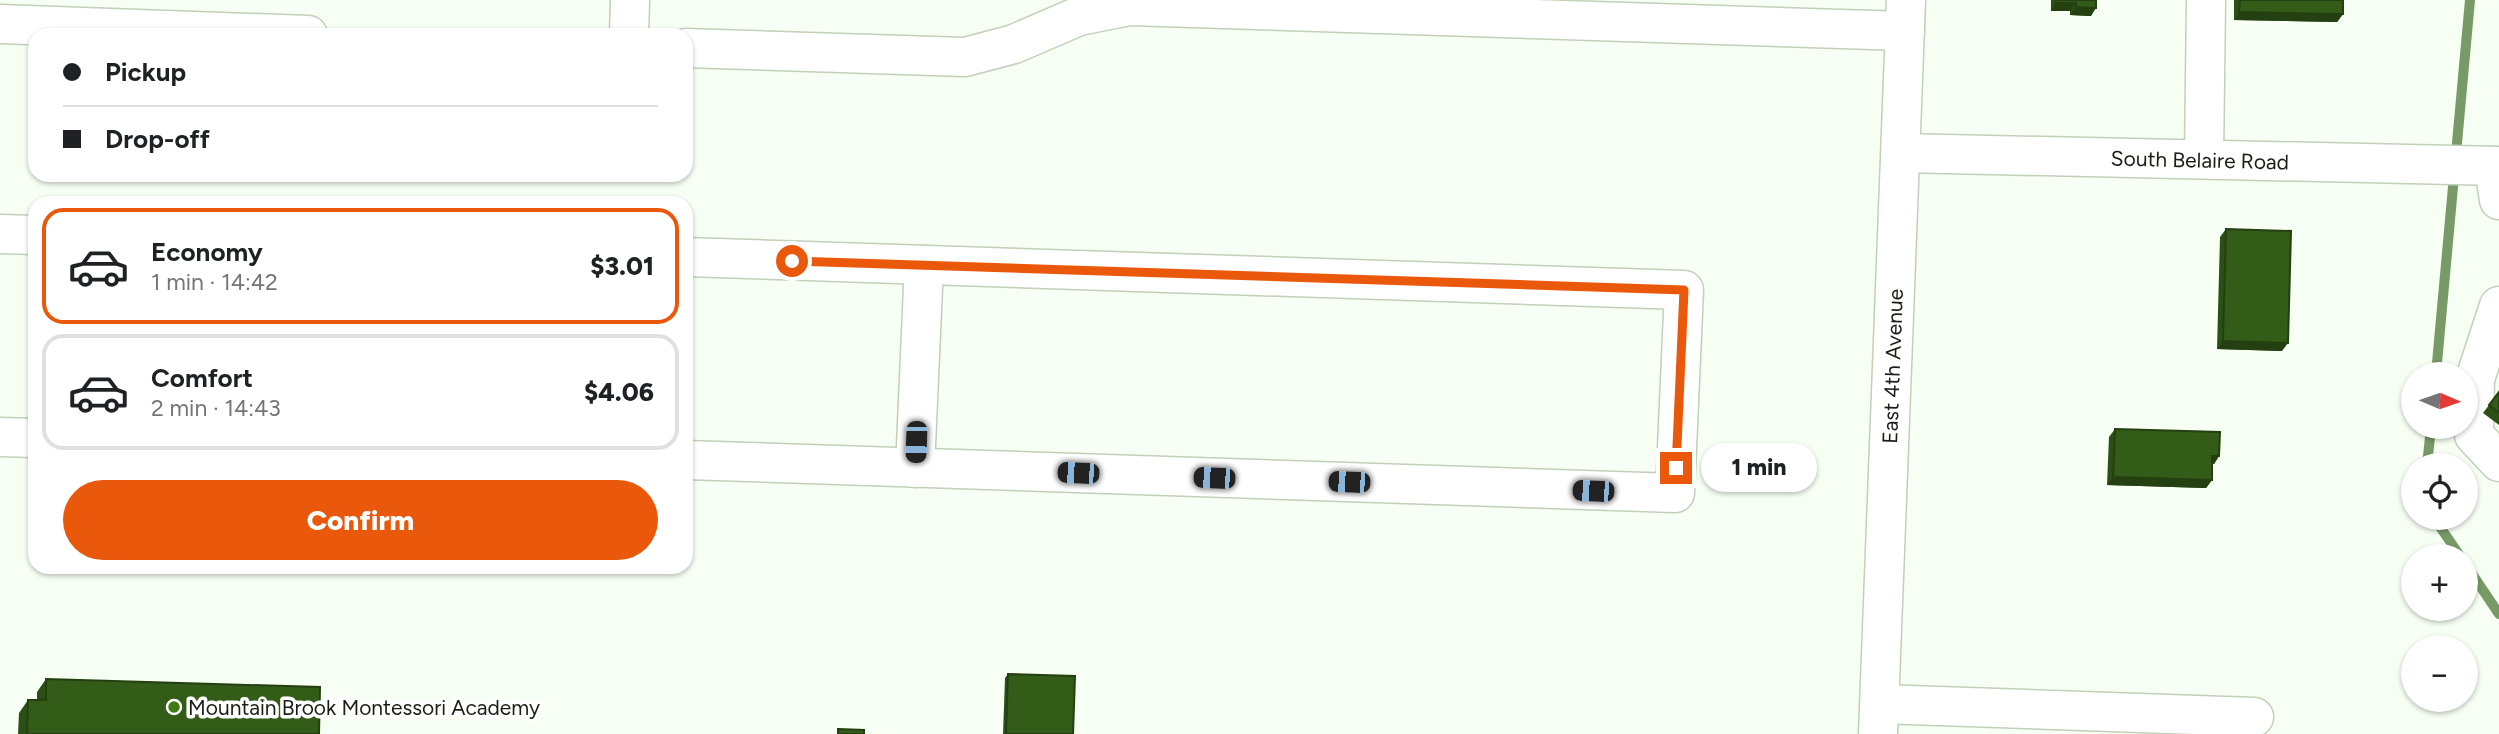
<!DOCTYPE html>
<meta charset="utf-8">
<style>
body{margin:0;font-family:Figtree,sans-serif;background:#f2f2f2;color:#202124;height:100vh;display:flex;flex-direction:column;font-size:26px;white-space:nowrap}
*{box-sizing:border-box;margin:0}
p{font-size:23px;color:#757577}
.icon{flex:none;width:38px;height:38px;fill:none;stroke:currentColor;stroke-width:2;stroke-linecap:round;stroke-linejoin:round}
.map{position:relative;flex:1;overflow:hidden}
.panel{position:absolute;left:28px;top:196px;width:665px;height:378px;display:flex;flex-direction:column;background:#fff;border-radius:21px;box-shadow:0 2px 5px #0004}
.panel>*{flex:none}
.banner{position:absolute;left:28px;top:28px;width:665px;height:154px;border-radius:21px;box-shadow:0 2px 5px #0004;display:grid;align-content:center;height:154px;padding:0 35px;background:#fff}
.needle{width:46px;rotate:92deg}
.buttons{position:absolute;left:2401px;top:362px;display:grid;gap:14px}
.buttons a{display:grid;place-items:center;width:77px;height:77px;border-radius:50%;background:#fff;box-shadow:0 2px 5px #0004;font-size:35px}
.end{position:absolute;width:32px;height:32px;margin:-16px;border:9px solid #ea580c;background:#fff;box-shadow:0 0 0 4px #fff}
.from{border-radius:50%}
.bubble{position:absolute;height:49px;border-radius:24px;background:#fff;box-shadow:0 2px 5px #0004;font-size:23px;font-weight:800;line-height:49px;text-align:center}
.car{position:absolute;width:21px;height:42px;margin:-21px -10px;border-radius:9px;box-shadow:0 0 5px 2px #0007;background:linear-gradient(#222 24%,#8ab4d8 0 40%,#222 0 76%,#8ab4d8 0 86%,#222 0)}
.banner b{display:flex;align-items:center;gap:24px;height:66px;font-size:26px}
.banner b+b{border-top:2px solid #e0e0e0}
.banner i{width:18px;height:18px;background:#202124}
ul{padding:12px 0 0;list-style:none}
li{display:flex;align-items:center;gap:21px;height:116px;margin:0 14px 10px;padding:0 21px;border:4px solid #e0e0e0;border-radius:21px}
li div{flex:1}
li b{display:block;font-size:26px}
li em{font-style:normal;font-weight:800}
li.current{border-color:#ea580c}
li>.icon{width:63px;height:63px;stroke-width:1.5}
.action{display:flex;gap:14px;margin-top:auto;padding:14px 35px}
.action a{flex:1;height:80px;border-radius:42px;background:#ea580c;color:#fff;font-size:28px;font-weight:800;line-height:80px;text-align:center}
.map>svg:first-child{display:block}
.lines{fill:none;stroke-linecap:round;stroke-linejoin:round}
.stream{stroke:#789a66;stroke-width:10}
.minor-casing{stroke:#c0d1b8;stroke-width:41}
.minor{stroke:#fff;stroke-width:38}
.wall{fill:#2c4f15}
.shaded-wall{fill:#244011}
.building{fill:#335c18;stroke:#244011;stroke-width:2}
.route{stroke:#ea580c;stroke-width:9}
.poi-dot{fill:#407a12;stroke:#fff;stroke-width:2.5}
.labels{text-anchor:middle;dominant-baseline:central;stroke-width:7;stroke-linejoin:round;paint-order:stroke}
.street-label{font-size:21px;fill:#191f16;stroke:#fff}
.poi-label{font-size:21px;fill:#191f16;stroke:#fff;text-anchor:start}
</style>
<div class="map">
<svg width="2499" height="734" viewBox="0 0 2499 734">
<rect width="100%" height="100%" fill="#f7fef4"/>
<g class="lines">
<path class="stream" d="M2436 374 2470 0
M2427 466 2431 427
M2434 518 2460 556
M2466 565 2499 614"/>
<g class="minor-casing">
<g id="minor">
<path d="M0 24 308 35"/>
<path d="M629 35 630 0"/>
<path d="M686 48 965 57 1014 44 1079 16 1129 6 1905 31"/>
<path id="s1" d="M1901 153 2499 166"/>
<path d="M2204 159 2206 0"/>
<path d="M2494 166 2499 200"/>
<path d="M0 234 35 235"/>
<path d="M686 257 1684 290 1675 493 686 460"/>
<path d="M2499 306 2475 379 2474 435 2499 462"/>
<path d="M0 437 35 438"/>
<path d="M915 468 924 265"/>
<path d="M1880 704 2254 717"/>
<path id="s2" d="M1878 734 1906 0"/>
</g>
</g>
<use href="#minor" class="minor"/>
</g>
<path class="wall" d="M2051 0H2096L2091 16 2070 15V11H2051Z
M2234 0H2343V14L2337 22 2234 20Z
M2226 229 2282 351 2217 349 2220 237Z
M2499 392V425L2483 413Z
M2115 429 2219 456 2214 464H2212V480L2206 488 2107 485 2109 437Z
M1008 674 1073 734H1003L1005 678Z
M46 679 319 734H18L19 713 28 700H37V692Z"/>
<path class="shaded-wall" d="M2056 3H2076L2070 11H2051Z
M2076 7 2096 8 2091 16 2070 15Z
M2239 12 2343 14 2337 22 2234 20Z
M2223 341 2288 343 2282 351 2217 349Z
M2212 456H2219L2214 464H2207Z
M2113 477 2212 480 2206 488 2107 485Z"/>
<path class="building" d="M2056 0H2096V8L2076 7V3H2056Z
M2240 0H2343V14L2239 12Z
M2226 229 2291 231 2288 343 2223 341Z
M2499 392V413L2489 405Z
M2115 429 2220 432 2219 456H2212V480L2113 477Z
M1008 674 1075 676 1073 734H1006Z
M46 679 320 687 319 734H27L28 700H46Z
M838 729 864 730V734H838Z"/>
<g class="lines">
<path class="route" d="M792 261 1684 290 1676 468"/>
</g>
<circle class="poi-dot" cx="174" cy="707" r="7"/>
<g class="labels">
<g class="street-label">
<text stroke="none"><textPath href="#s1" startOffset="299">South Belaire Road</textPath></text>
<text stroke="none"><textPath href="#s2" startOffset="368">East 4th Avenue</textPath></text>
</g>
<g class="poi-label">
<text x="188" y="707">Mountain Brook Montessori Academy</text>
</g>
</g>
</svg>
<div class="buttons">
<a><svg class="needle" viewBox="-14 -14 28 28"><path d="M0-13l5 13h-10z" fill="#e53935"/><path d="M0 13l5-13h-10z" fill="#757577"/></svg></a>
<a><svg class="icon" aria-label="locate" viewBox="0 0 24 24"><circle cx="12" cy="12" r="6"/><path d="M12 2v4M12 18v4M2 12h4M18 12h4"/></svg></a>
<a>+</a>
<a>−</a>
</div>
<i class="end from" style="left:792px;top:261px"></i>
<i class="end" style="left:1676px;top:468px"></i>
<div class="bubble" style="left:1701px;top:443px;width:116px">1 min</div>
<i class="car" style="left:916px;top:442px;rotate:182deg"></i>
<i class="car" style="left:1078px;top:473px;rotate:272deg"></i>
<i class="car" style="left:1214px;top:478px;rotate:272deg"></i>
<i class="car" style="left:1349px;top:482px;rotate:272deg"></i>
<i class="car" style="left:1593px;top:491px;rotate:272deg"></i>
<div class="banner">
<b><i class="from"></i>Pickup</b>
<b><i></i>Drop-off</b>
</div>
<section class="panel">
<ul>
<li class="current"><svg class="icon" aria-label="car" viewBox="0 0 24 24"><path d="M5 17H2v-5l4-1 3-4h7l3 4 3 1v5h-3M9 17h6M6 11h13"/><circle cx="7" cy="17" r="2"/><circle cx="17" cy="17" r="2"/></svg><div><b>Economy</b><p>1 min · 14:42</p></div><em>$3.01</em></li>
<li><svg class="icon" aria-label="car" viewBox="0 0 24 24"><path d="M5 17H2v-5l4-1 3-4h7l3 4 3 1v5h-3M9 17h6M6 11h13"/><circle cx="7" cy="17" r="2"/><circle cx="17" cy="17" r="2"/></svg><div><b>Comfort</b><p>2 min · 14:43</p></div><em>$4.06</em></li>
</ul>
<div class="action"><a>Confirm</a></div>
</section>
</div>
